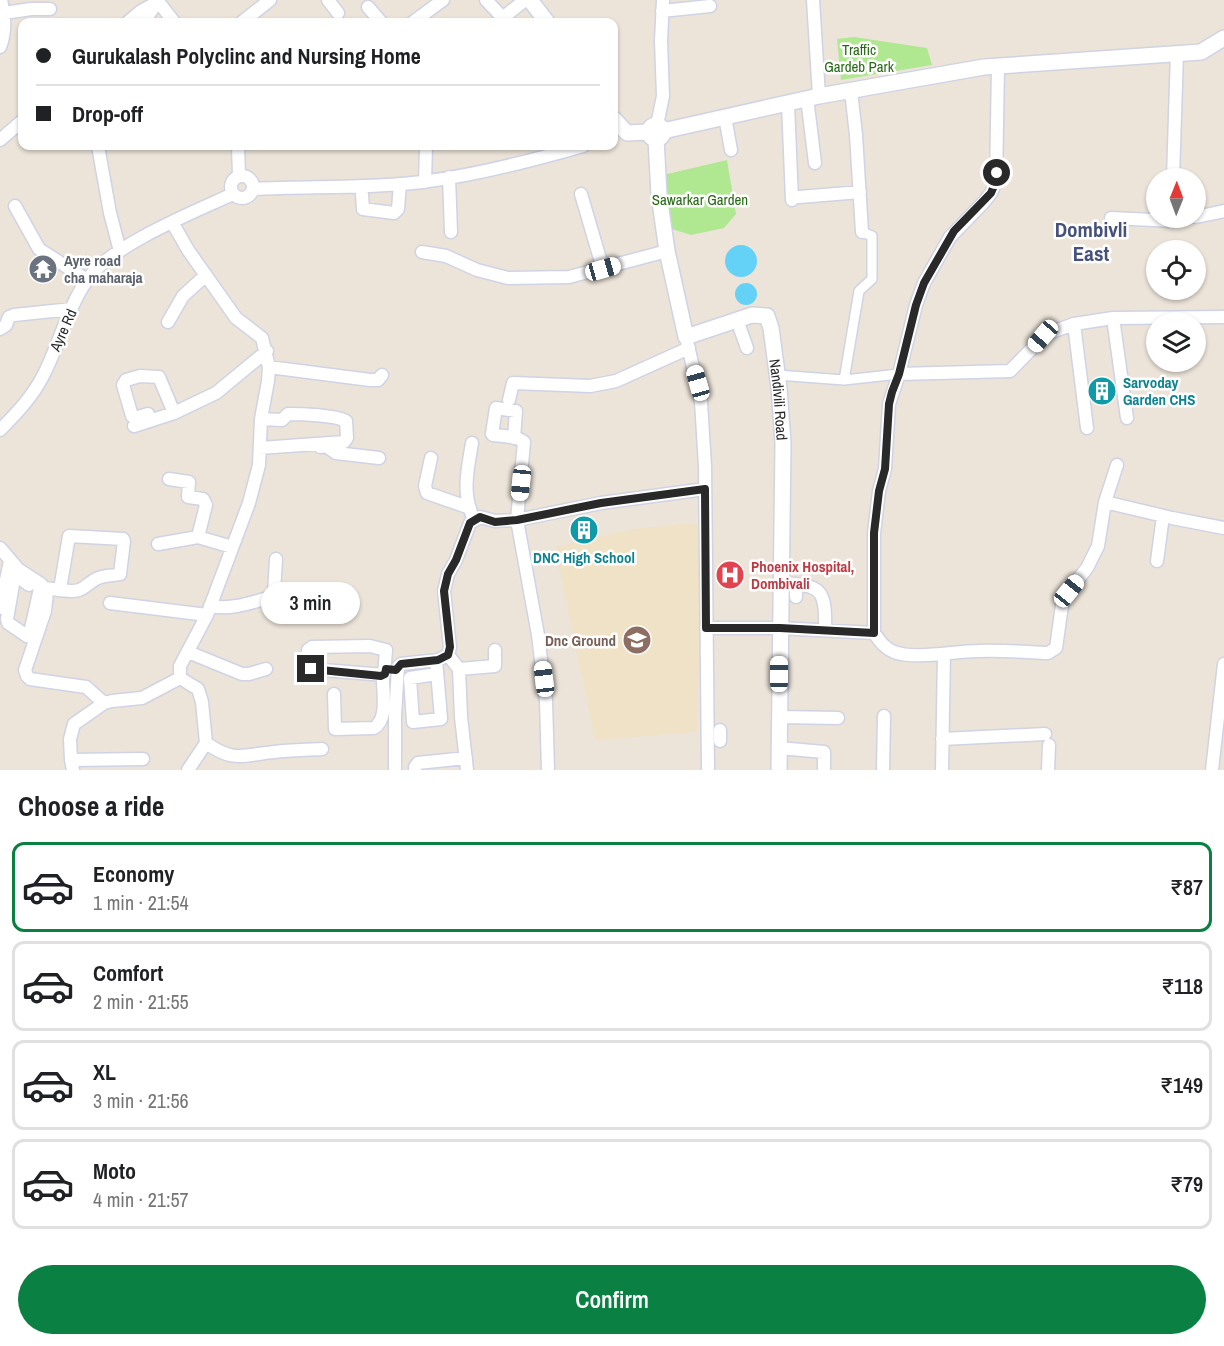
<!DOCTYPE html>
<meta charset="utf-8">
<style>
body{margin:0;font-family:"Archivo Narrow",sans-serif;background:#f6f6f6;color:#202124;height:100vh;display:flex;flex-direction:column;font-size:22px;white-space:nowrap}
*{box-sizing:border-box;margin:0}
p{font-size:20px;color:#757577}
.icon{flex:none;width:33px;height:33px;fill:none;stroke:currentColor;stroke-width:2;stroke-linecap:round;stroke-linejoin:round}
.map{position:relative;height:770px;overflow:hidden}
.details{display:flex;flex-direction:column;background:#fff;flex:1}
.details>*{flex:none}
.top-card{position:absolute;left:18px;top:18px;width:600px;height:132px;border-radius:12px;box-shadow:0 2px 4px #0004;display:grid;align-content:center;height:132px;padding:0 18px;background:#fff}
.needle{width:39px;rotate:1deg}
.tools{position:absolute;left:1146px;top:168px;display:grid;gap:12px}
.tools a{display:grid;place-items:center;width:60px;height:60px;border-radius:50%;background:#fff;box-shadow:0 2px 4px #0004;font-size:30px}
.end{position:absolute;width:27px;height:27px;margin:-14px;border:8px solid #292929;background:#fff;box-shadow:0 0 0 3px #fff}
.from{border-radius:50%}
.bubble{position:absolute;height:42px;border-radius:21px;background:#fff;box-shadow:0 2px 4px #0004;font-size:20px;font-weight:600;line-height:42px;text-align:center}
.car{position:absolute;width:18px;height:36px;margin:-18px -9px;border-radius:8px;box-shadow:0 0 4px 2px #0007;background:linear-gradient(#fff 24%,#345 0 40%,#fff 0 76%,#345 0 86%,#fff 0)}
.top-card b{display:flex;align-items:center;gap:21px;height:57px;font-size:22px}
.top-card b+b{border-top:2px solid #e0e0e0}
.top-card i{width:15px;height:15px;background:#202124}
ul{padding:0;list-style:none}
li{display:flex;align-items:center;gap:18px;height:90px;margin:0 12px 9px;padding:0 6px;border:3px solid #e0e0e0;border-radius:12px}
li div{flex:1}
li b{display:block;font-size:22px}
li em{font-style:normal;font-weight:600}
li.current{border-color:#0b8043}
li>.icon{width:54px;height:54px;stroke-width:1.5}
h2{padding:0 18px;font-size:27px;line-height:72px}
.primary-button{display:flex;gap:12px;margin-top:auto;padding:12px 18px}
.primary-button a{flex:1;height:69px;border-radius:36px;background:#0b8043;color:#fff;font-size:24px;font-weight:600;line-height:69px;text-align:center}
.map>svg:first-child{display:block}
.education{fill:#f0e2c7}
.green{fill:#b0e791}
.water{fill:#64d2f7}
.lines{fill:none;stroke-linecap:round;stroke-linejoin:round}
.pedestrian-casing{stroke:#cfd3e3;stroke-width:12}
.minor-casing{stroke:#cfd3e3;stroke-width:15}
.tertiary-casing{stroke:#cfd3e3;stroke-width:18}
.pedestrian{stroke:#fff;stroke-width:9}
.minor{stroke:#fff;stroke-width:12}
.tertiary{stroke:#fff;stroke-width:15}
.route{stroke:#292929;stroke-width:8}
.labels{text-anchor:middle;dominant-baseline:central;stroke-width:5;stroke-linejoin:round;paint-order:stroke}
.park-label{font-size:15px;fill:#276a14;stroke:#fff}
.worship-label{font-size:15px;font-weight:bold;fill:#5b616d;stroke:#fff;text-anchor:start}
.street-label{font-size:15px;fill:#292929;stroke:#fff}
.culture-label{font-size:15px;font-weight:bold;fill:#0d838f;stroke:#fff;text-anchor:start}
.health-label{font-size:15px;font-weight:bold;fill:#be3a42;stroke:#fff;text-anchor:start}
.education-label{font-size:15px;font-weight:bold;fill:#785e54;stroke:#fff;text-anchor:end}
.district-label{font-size:21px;font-weight:bold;fill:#46517c;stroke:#fff}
</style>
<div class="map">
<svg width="1224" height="770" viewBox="0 0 1224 770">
<rect width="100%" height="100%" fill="#ece4d9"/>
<path class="education" d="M693 523 702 524 697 732 595 740 555 547 633 529Z"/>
<path class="green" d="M854 37 927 48 932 65 841 80 837 39Z
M727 160 736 214 724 228 691 235 672 229 663 175Z"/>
<path class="water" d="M725 261a16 16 0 1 1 32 0a16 16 0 1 1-32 0Z
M735 294a11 11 0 1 1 22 0a11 11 0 1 1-22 0Z"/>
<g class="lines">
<g class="pedestrian-casing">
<path id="pedestrian" d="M777 375 844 380 859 291 872 279V236L862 232
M844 380 899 374"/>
</g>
<g class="minor-casing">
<path id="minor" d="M157 0 174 22
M328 0 338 13
M486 0 501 16H505L525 0
M813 0 819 96
M368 7 381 22
M662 11 710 6
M4 13 31 9H50
M128 22 141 11 158 2
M144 22 155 5
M242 22 270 0
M413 22 443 0
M0 47C6 33 5 14 1 0
M851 91 856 135 862 232
M807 98 815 163
M788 104 792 200
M725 117 731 150
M657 125 663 96 661 41 663 0
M0 140 22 121
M98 146 110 213 120 251
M238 146 239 176
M231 187a11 11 0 1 1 22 0a11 11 0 1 1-22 0Z
M449 177 451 232
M1173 178 1177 53
M425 182 426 146
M253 189C309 186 366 189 422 182 476 175 531 161 583 146
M362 194 363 209 394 213 398 209 400 184
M581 194 603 269
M799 197 860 192
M15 206 39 249 87 280
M1196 217 1224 211
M1111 218 1174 221
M172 222 188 250 236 318 262 338 269 367 268 381 261 419 259 465 249 503 207 615 180 666V678
M422 252 446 256 477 270 508 278 569 277 667 251
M1113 318 1127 418
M737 320 747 348
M168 322 183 296 205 276
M1074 324 1087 428
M0 329 6 325 9 317 14 315 72 309
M686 337 701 402 705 466 708 770
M269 367 370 380H378L382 375
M899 374 1010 371 1046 334 1074 324 1113 318 1224 317
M509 400 513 383 590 386 616 381 689 348
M148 414 135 418 132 416 123 385 126 380 140 376 159 377 174 413
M134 426 174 413 216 393 267 351
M0 430C17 413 32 397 43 376 59 345 67 309 87 280 111 245 194 212 233 194
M472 443C468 467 462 491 472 515
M320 447 326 446 336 453 379 458
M260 448 344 442 347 438 346 421C335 415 301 414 288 414L282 420 261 419
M431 458 425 486 427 493 470 508
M169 479 189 482 188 497 203 499 206 505 198 537
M1105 502 1172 518 1224 528
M158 544 198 537 232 547
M0 548 18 569 41 584 47 592 45 611 25 670 27 676 30 679 86 687 104 703
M1157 561 1163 516
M780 583C821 585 826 588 825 630
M29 585 18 577 14 579 7 619 8 623 27 636 30 633 41 584
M45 588C55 589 70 593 79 590 85 588 90 582 96 579 103 575 112 576 120 574L124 541 123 539 69 536 60 589
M796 597V584
M110 603 207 615
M210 606C232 610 250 603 271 597L274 593 276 559
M0 608 10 561
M706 628H779L874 633C880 641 884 648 894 652 916 660 954 651 978 651 1001 650 1025 652 1048 653L1056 648 1062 605 1069 591 1087 568 1098 546 1105 502 1117 465
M874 633V533L879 491 885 469 889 404 899 374 916 305 924 283 950 237 983 203 991 193 996 181 998 66
M370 646 386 650 384 675 311 669 307 665 308 650 312 647Z
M188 652 242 674H249L266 669
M448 655 459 669 461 717 467 770
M436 660 441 718V719L413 722 410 678 437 674
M459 669 495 666V650
M180 678 198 689 202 702 206 743C234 763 243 755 274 752 290 750 306 750 322 749
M334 694 335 729 374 728C388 719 383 695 383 680
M779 717 838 718
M720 730V741
M942 739 1045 734
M779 748 824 752V770
M71 760 143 759
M73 770 71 760 70 739 74 724 104 703 112 701 142 698 180 678
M188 770 206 743
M395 770V716L398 667 401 664 438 660 448 655 450 647 444 591 448 574 456 560 470 523 480 517 495 521 517 520 524 442C517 436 502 436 493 435L492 434 496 408 516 411 514 438
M415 770V767L418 763 466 758
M548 770 546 701 538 635 517 520 601 503 705 489
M883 770 884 716
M942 770 944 654
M1048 770 1049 745
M1212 770 1224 664"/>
</g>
<g class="tertiary-casing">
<g id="tertiary">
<path d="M530 0 547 22"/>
<path d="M614 119 627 133 649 132"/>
<circle cx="656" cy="132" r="7"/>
<path d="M663 131 819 96 984 67 1201 52 1224 38"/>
<path id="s1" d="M656 139 659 195 667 251 686 337 752 315 767 316 771 328 779 388 783 443 779 770"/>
</g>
</g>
<use href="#pedestrian" class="pedestrian"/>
<use href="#minor" class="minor"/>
<use href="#tertiary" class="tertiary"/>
</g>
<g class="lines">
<path class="route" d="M311 669 381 676 385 674 386 669 396 670 401 664 438 660 448 655 450 647 444 591 448 574 456 560 470 523 480 517 495 522 517 520 601 503 705 489 706 628H780L874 633V533L879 491 885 469 889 404 892 392 899 374 916 305 924 283 954 231 991 193 996 181 997 173"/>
</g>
<defs>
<g id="temple-disc" transform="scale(1.5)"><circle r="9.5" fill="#6b7280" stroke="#fff"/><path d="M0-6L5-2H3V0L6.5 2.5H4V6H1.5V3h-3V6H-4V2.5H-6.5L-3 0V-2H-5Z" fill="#fff"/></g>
<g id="building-disc" transform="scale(1.5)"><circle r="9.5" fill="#0f9aa8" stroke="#fff"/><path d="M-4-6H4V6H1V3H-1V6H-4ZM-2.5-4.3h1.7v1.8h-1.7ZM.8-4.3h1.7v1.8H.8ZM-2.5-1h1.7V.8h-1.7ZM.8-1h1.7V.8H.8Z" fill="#fff"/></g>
<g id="hospital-disc" transform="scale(1.5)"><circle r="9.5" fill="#e0444e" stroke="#fff"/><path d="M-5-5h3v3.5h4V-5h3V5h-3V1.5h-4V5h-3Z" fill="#fff"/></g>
<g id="school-disc" transform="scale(1.5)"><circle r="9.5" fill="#8d6e63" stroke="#fff"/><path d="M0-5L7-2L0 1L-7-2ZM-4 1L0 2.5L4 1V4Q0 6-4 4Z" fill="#fff"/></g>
</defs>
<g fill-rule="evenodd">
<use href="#temple-disc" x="43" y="269"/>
<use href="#building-disc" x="1102" y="391"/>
<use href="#building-disc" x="584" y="530"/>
<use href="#hospital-disc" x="730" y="575"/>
<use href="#school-disc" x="637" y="640"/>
</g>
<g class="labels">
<g class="park-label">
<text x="859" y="49">Traffic<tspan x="859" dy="17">Gardeb Park</tspan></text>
<text x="700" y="199">Sawarkar Garden</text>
</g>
<g class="worship-label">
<text x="64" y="260">Ayre road<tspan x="64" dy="17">cha maharaja</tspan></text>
</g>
<g class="street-label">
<text transform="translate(63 330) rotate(-66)">Ayre Rd</text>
<text stroke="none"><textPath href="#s1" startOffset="370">Nandivili Road</textPath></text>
</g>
<g class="culture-label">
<text x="1123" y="382">Sarvoday<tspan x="1123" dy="17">Garden CHS</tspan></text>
<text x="584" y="557" text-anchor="middle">DNC High School</text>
</g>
<g class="health-label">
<text x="751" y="566">Phoenix Hospital,<tspan x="751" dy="17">Dombivali</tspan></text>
</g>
<g class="education-label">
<text x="616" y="640">Dnc Ground</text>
</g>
<g class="district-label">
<text x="1091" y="229">Dombivli<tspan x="1091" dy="24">East</tspan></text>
</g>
</g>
</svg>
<div class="tools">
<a><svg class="needle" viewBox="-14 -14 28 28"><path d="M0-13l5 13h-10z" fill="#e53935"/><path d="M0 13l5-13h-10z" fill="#757577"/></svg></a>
<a><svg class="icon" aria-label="locate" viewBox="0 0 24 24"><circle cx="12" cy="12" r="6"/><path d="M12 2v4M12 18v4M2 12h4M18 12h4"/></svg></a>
<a><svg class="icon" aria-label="layers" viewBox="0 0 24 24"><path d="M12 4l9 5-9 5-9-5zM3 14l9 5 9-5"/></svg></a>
</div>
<i class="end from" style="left:997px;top:173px"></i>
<i class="end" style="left:311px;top:669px"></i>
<div class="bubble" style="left:261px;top:582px;width:99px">3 min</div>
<i class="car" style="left:603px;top:269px;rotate:74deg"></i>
<i class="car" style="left:1043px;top:336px;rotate:221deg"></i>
<i class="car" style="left:698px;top:383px;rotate:344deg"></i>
<i class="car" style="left:521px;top:483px;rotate:186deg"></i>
<i class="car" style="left:1069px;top:591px;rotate:39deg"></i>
<i class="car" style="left:779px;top:674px;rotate:0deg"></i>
<i class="car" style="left:544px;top:679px;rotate:353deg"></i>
<div class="top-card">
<b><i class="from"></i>Gurukalash Polyclinc and Nursing Home</b>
<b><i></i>Drop-off</b>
</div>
</div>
<section class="details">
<h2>Choose a ride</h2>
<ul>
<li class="current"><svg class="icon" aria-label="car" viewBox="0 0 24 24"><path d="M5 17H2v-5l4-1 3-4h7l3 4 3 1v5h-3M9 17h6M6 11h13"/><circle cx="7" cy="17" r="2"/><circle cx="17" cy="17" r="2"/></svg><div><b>Economy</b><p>1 min · 21:54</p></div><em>₹87</em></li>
<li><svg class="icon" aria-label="car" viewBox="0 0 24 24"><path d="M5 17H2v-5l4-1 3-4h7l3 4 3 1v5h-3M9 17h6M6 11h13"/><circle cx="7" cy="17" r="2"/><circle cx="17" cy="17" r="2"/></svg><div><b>Comfort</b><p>2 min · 21:55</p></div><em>₹118</em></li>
<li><svg class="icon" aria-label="car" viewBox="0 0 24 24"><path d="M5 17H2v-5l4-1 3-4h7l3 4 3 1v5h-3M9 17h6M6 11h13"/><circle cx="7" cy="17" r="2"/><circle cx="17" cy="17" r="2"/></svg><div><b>XL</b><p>3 min · 21:56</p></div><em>₹149</em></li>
<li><svg class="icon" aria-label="car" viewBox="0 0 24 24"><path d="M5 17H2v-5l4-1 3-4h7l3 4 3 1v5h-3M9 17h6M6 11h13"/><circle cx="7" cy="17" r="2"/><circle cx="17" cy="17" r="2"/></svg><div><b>Moto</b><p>4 min · 21:57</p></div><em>₹79</em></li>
</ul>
<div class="primary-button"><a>Confirm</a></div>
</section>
